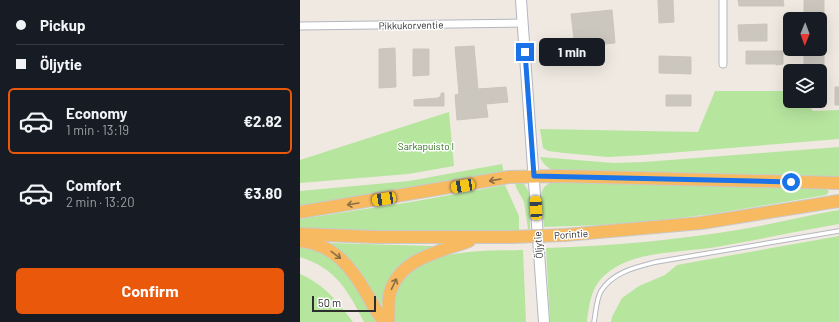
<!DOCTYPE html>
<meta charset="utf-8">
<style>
body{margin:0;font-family:Barlow,sans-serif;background:#20242c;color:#f1f3f6;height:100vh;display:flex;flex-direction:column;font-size:15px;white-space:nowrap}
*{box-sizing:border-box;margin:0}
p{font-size:13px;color:#9ea1a6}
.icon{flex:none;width:22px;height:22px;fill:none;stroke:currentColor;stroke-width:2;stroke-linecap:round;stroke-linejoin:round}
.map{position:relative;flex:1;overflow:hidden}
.panel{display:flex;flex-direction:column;background:#171b24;width:300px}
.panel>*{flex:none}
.top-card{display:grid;align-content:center;height:88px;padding:0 16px;background:#171b24}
.needle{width:26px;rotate:181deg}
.buttons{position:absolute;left:483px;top:12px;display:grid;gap:8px}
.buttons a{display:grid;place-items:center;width:44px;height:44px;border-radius:6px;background:#171b24;box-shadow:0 4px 16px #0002;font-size:20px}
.scale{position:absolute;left:12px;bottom:10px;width:64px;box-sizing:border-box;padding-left:4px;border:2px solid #2e2e2e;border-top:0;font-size:11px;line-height:14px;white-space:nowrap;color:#2e2e2e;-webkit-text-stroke:3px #fff;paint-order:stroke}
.end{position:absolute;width:18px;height:18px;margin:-9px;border:5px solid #1a73e8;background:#fff;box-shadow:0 0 0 2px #fff}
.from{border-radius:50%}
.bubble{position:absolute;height:28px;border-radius:6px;background:#171b24;box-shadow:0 4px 16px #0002;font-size:13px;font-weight:700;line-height:28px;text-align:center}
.car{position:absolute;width:12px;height:24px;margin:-12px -6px;border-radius:5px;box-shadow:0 0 3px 1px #0007;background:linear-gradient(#f5c518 24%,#345 0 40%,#f5c518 0 76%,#345 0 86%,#f5c518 0)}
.top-card b{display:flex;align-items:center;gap:14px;height:38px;font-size:15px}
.top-card b+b{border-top:1px solid #363941}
.top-card i{width:10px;height:10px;background:#f1f3f6}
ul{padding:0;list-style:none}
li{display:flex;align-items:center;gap:12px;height:66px;margin:0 8px 6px;padding:0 8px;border:2px solid transparent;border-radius:6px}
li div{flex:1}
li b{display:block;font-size:15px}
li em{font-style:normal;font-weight:700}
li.current{border-color:#ea580c}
li>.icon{width:36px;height:36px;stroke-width:1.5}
.button{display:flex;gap:8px;margin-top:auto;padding:8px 16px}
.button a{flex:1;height:46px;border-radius:6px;background:#ea580c;color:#fff;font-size:16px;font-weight:700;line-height:46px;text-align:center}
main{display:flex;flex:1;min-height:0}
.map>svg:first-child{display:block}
.green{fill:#b6e59e}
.building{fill:#cbc7bf;stroke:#cbc5ba}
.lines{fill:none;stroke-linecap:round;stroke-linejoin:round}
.service-casing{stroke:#b4b7c1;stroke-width:5.5}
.minor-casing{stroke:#b4b7c1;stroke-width:9}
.secondary-casing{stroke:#b4b7c1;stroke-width:12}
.trunk-casing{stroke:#c9c9c9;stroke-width:14}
.service{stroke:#fff;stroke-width:3.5}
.minor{stroke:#fff;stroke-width:7}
.secondary{stroke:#fff;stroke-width:10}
.trunk{stroke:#f8ba60;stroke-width:12}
.trunk-bridge-casing{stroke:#c9c9c9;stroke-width:14;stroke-linecap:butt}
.trunk-bridge{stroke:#f8ba60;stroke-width:12}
.oneway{stroke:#896d44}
.route{stroke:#1a73e8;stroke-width:5}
.labels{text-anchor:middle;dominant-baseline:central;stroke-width:3;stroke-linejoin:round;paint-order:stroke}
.street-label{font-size:10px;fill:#2e2e2e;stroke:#fff}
.park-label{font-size:10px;fill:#2c6e1b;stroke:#fff}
</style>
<main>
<section class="panel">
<div class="top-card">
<b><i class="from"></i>Pickup</b>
<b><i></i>Öljytie</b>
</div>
<ul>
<li class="current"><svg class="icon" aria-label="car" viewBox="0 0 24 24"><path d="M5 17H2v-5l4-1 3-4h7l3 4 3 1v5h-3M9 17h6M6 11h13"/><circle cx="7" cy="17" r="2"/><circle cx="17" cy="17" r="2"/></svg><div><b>Economy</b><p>1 min · 13:19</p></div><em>€2.82</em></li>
<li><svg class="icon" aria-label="car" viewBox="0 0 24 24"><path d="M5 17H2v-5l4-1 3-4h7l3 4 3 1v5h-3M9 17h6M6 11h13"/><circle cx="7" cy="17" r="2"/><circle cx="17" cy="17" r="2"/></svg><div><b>Comfort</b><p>2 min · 13:20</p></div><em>€3.80</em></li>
</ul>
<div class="button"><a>Confirm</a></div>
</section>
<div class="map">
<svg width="539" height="322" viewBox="0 0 539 322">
<rect width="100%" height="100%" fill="#efe9e1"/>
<path class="green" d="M415 91H490V101H505L513 111 539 110V139L344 155 308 157 264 153 248 151 243 148 240 129 398 132Z
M149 112 154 166 108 174 0 183V160Z
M539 147V180L258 172C249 169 244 166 240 157L313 163 344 162Z
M202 164 204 174 0 209V191L109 181Z
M261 179 527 189 529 192 526 195 412 214 331 224 244 227C242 203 232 185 261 179Z
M215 182 224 184 229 192 230 199V229H228L224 202 216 187Z
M205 185 219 216V230L85 231 0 228V219L111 202Z
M539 210V224C498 231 457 240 416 247 382 253 332 250 305 275 291 287 289 305 287 322H250L246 248C312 246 378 240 443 229 475 224 507 215 539 210Z
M539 236V322H311L312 317 322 298 339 286 365 275 377 265Z
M30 243 132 246 133 248C99 259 88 270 81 305L78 306 29 246Z
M0 246C44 255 57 287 76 322H64C48 291 36 268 0 257Z
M223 250 226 322H95C90 311 92 307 95 296 105 247 185 251 223 250Z
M0 274C25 285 37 301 53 322H0Z"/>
<path class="building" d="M358 0H373L374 22 359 23Z
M438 0H483L484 6H439Z
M504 0H524V88H520V71H504V49H520V19H504Z
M312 10 315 43 275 47 271 14Z
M467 24V41H439L438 25Z
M174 46 178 89 206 87 208 102 186 104 188 117 157 120 155 95 159 94 155 47Z
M95 48 96 87 79 88V49Z
M113 49H129V75L113 76Z
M446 51H483V64L476 65V64H446Z
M359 56 391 57V74L359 73Z
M535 87H539V105H535Z
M141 93H144V106H114V100L138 98 141 96Z
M366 95H391V106H366Z"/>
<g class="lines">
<g class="service-casing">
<path id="service" d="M294 322C296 312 296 300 301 291 313 272 336 267 356 262L539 231"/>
</g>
<g class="minor-casing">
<path id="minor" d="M0 26 223 23
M423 64V0"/>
</g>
<g class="secondary-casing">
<path id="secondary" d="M221 0 244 322"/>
</g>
<g class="trunk-casing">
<path id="trunk" d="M0 212 209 177 258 176 539 183
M0 234 76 237H211
M265 235 401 223 539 201
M0 241C34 244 52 268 68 296 73 305 77 314 85 322
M88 322C89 314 88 305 89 297 96 259 139 252 169 241"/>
</g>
<use href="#service" class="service"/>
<use href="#minor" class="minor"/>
<use href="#secondary" class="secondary"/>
<use href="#trunk" class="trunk"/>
<g class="trunk-bridge-casing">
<path id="trunk-bridge" d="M211 237 265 235"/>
</g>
<use href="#trunk-bridge" class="trunk-bridge"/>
</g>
<defs><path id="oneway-shaft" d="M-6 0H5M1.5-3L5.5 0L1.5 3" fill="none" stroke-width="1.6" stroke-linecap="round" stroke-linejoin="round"/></defs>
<g class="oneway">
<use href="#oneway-shaft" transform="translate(195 180) rotate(170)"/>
<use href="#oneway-shaft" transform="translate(53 204) rotate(171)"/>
<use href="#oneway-shaft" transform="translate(36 255) rotate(37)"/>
<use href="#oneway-shaft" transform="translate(94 284) rotate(-64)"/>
</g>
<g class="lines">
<path class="route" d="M225 52 234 176 491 182"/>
</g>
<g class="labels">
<g class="street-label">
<text transform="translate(111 25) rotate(-1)">Pikkukorventie</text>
<text transform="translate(271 234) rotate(-4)">Porintie</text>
<text transform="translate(238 245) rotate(-94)">Öljytie</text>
</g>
<g class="park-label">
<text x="126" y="146">Sarkapuisto I</text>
</g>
</g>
</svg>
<div class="buttons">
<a><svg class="needle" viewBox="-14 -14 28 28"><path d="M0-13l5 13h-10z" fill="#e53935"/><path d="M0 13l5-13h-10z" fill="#9ea1a6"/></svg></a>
<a><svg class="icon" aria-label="layers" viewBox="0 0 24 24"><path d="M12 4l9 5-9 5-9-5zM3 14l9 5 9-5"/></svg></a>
</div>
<div class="scale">50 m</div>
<i class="end from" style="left:491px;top:182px"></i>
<i class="end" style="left:225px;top:52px"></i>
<div class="bubble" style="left:239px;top:38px;width:66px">1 min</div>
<i class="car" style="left:163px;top:186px;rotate:260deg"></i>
<i class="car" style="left:84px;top:199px;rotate:261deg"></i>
<i class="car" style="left:236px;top:208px;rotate:357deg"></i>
</div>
</main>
